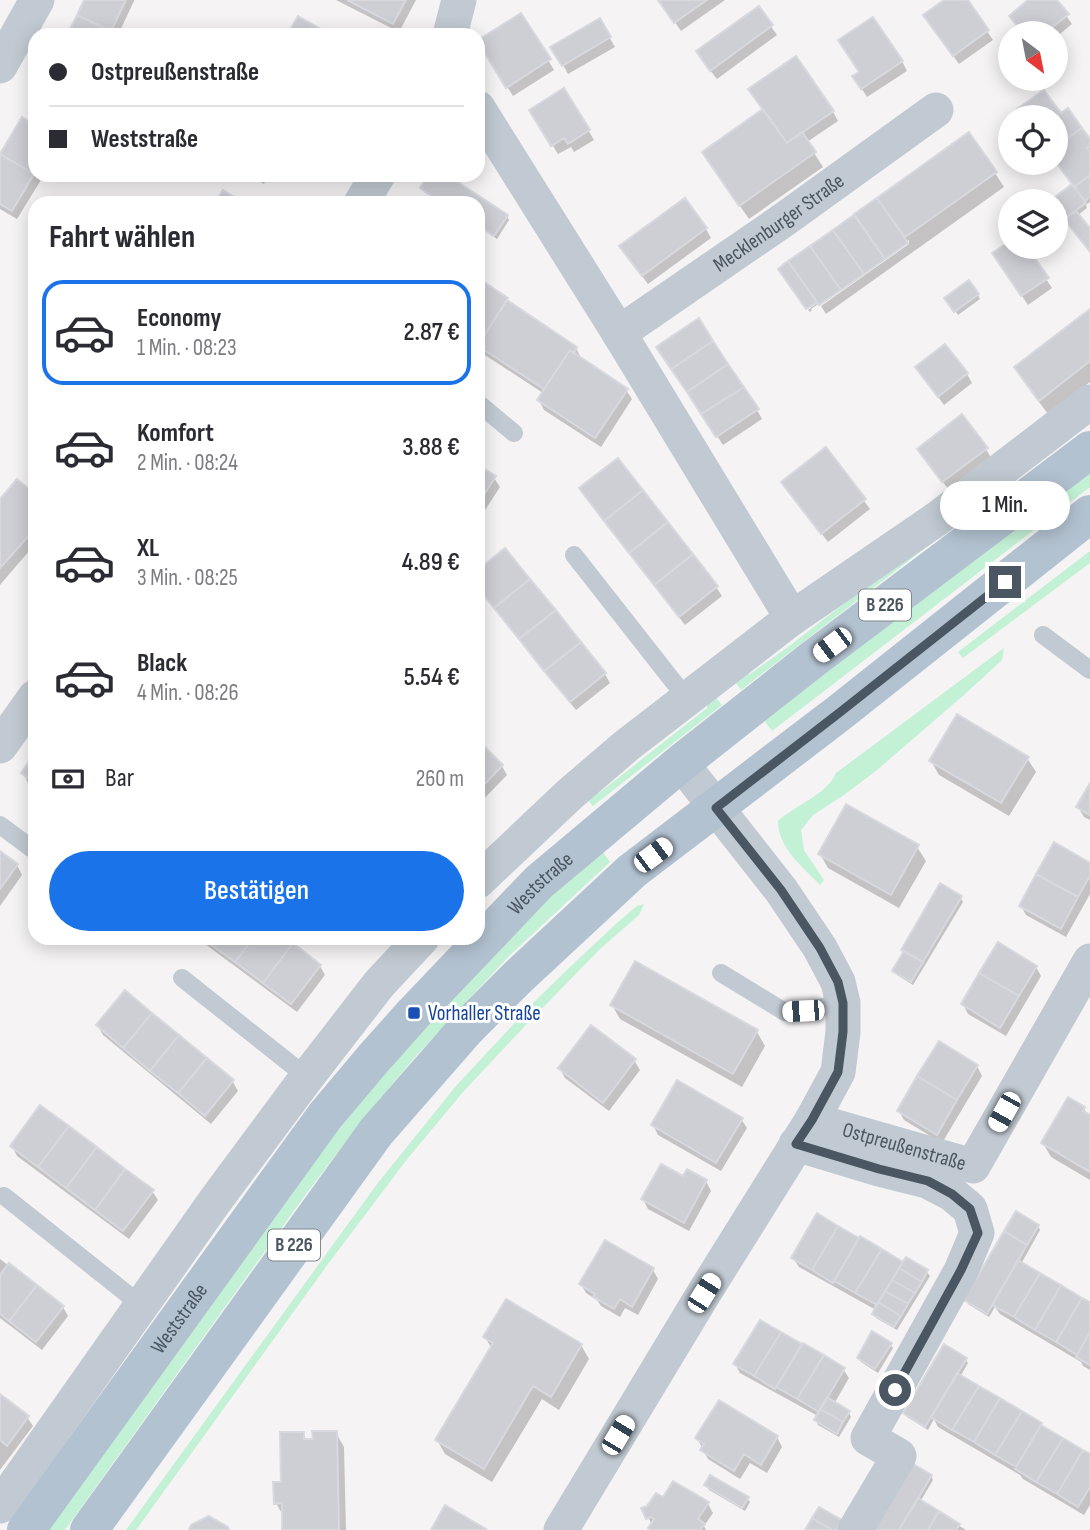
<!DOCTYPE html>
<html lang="de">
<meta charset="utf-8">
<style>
body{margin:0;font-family:"Sofia Sans Condensed",sans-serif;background:#f7f7f7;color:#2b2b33;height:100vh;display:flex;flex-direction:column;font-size:26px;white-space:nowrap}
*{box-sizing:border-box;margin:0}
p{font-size:23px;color:#7c7c81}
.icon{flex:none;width:38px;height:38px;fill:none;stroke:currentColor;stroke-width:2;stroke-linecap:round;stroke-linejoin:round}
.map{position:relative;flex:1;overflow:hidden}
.details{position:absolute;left:28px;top:196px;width:457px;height:749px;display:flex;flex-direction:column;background:#fff;border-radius:21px;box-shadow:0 4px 18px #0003}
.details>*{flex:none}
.guide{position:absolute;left:28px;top:28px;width:457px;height:154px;border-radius:21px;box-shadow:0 4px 18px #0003;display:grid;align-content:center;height:154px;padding:0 21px;background:#fff}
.needle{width:46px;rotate:148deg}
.tools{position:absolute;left:998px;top:21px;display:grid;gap:14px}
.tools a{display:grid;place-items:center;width:70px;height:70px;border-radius:50%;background:#fff;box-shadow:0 4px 18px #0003;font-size:35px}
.end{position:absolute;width:32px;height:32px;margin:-16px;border:9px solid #4a5661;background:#fff;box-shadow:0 0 0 4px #fff}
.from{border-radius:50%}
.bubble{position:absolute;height:49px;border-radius:24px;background:#fff;box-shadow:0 4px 18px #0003;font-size:23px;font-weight:600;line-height:49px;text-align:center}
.car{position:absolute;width:21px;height:42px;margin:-21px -10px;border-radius:9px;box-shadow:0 0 5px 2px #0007;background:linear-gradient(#fff 24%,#345 0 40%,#fff 0 76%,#345 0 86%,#fff 0)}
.guide b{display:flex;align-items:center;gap:24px;height:66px;font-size:26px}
.guide b+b{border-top:2px solid #e1e1e2}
.guide i{width:18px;height:18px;background:#2b2b33}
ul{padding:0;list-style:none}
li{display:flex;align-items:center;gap:21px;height:105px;margin:0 14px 10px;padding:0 7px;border:4px solid transparent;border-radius:21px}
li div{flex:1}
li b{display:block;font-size:26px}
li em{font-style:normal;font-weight:600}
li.selected{border-color:#1a73e8}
li>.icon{width:63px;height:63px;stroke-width:1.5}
h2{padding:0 21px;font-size:32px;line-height:84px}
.pay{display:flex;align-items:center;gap:18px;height:77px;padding:0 21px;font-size:26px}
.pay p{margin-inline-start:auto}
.cta{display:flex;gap:14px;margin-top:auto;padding:14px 21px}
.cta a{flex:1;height:80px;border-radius:42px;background:#1a73e8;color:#fff;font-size:28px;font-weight:600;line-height:80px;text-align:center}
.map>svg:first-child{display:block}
.green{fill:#c3f1d5}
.shadow{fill:#0003}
.building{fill:#cdcfd5;stroke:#d7d9de;stroke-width:2}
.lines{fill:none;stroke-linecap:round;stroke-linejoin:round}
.lane{stroke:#c1cad2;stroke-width:18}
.street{stroke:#c1cad2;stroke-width:35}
.primary{stroke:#b3c2d1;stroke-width:38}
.route{stroke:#4a5661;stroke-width:9}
.transit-dot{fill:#1a4fb4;stroke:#fff;stroke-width:2.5}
.labels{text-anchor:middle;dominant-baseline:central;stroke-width:6;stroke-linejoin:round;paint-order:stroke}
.shield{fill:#fff;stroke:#808990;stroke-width:2}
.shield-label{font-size:19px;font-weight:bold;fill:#4a5661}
.street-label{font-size:21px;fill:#4a5661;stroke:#fff}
.transit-label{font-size:21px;fill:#164399;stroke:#fff;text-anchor:start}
</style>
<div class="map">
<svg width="1090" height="1530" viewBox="0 0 1090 1530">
<rect width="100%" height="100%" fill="#f5f3f3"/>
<path class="green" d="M1090 421 741 690 731 676 735 672 750 674 788 647 878 577Z
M1090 469V487L772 731 764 720Z
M1090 551V563L963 658 958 652Z
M1004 648 1002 660 965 694 877 770 844 795 813 815 801 830 804 850 824 880 820 885C803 867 778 848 778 821 795 805 828 794 836 773Z
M710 690 722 705 593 806 582 793 586 791 599 793 707 708V696Z
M602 851 610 862 509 956 416 1056 363 1119 306 1194 65 1530H47L322 1150 406 1047 554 893Z
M644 904 639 915 600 949 523 1028 463 1092 408 1158 328 1264 136 1530H126L377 1184 456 1086 537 999 569 968 618 922 637 906Z"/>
<path class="shadow" d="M86 0H134V1L118 35H69Z
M336 0H416L399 32Z
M660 0H725L681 31Z
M947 0H966L993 40 959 64 931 25Z
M1031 0H1055L1072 24 1055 38V33H1023L1011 16Z
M758 8 777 35 717 79 703 61Z
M521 15 554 70 513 96 479 41Z
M599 20 615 47 568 74 553 47Z
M902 61 907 71 867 97 860 86Z
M564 90 594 140 574 152 571 147 558 154 531 111Z
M1020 110 1061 115 1090 142V202L1086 205 1087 208 1078 215 1090 231V251L1068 222 1060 228 1055 222V201H1052L1074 186 1055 117H1024Z
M833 112 838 121 807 142 823 167 749 219 712 166Z
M23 119 35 127V175H44L17 219 0 209V157Z
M995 173 1004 187 826 314 821 306 909 244V240L811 309 812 310 810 312 808 310 817 303V299L780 269 878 199Z
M248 175H269L264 184Z
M430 175H464L458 185 507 216 509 220 497 239 478 226V203H441L424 192 422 188Z
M706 229 711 238 648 284 627 256Z
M1010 247H1025L1052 288 1028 305 1000 263Z
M478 280 507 300 510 305 576 348 581 358 626 390 632 399 601 447 544 410 539 400 543 393 485 355 480 345 482 341 478 338Z
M978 295 980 299 958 315 949 302Z
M1090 311V382L1048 414 1024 382 1016 367Z
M664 356 757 410 762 419 723 445Z
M917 368 967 374 972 383 944 405Z
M986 449 991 458 949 490 924 458Z
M826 450 870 509 828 542 789 491Z
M478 467 494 478 500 487 478 521Z
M581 489 716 587 722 596 685 625 587 498Z
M35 497V544L0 585V502Z
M505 550 605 674 610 683 576 710 478 588V572Z
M478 743 502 766 507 775 478 805Z
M35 756V788L28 783 23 773Z
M1027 758 1036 772 1009 816 939 775 931 761Z
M1090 787V820L1084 817 1078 807Z
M917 847 926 861 899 908 828 868 820 854Z
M0 853 17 865 22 875 0 906Z
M1090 865V894L1066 937 1026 915 1021 906Z
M960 897 963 902 913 985 897 975 894 971Z
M197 938H282L320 966 325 975 297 1012Z
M1036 967 1041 976 1006 1036 968 1014 963 1004Z
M125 993 233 1082 238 1091 211 1124 103 1035 98 1026Z
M612 1005 757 1032 765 1046 742 1087 620 1019Z
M634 1060 640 1070 609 1111 565 1078 560 1069Z
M977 1066 982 1076 942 1143 904 1120 899 1111Z
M1084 1109 1090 1117V1180L1051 1157 1043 1143Z
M741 1119 747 1128 721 1171 658 1135 653 1125Z
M12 1146 152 1191 158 1200 129 1239 17 1156Z
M684 1179 706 1181 711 1191 689 1231 648 1209 643 1199Z
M1038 1226 1040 1230 1021 1264 1090 1304V1370L1083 1366 1081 1362 1000 1314 995 1307 989 1317 968 1304 966 1300Z
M793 1258 904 1264 907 1259 927 1272 930 1276 897 1330 876 1318 874 1314 876 1310 799 1267Z
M0 1259 63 1307 68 1316 42 1350 0 1318Z
M653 1270 658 1279 638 1315 625 1308 620 1317 601 1306 597 1300 586 1293 581 1284Z
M760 1322 843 1369 849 1378 834 1404 849 1413 851 1417 839 1437 818 1425 816 1420 818 1416 740 1373 735 1364Z
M485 1337 581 1345 589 1359 559 1410 542 1399 492 1482 445 1454 437 1440 492 1349Z
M890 1344 893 1348 878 1373 861 1362 859 1358Z
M965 1359 968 1363 960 1377 1041 1425 1043 1428 1090 1456V1505L1084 1515 1023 1479 1020 1475 938 1427 934 1419 928 1430 907 1417 905 1413Z
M0 1396 27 1417 33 1426 0 1470Z
M336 1433 344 1447 346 1530H284V1517L276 1503 303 1434 307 1441Z
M777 1437 782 1447 767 1473 750 1463 740 1479 708 1459 697 1438Z
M931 1476 933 1480 920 1502 966 1530H870Z
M706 1485 747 1498 750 1502 745 1511 709 1490Z
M663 1500 708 1504 713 1513 704 1526 706 1530H651L652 1525 644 1509Z"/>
<path class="building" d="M84 0H126L111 31 77 15Z
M347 0H406L393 24Z
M658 0H707L674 23Z
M944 0H968L989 30 953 56 923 15Z
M1028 0H1057L1069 14 1045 33H1023L1009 16Z
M759 6 773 25 710 71 696 51Z
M521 13 551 59 506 88 478 42V40Z
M77 15 111 31 109 35H67Z
M298 16 331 35H287Z
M873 17 903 61 861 89 852 76 859 72 838 40Z
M600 18 611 37 562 66 550 47Z
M796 56 834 111 787 143 748 89Z
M564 88 590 130 568 144 564 138 551 146 529 110Z
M1044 90 1061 113 1068 108 1082 128 1055 147V117H1023L1017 109Z
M763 109 787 143 802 132 816 152 739 206 702 152Z
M22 117 35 125 34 174 0 154Z
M1082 128 1090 139V147L1087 148 1090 152V175L1074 187 1055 161V147Z
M969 132 997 172 905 237 877 198Z
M0 154 34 174 12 211 0 204Z
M428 175H460L456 181 508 215 494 236 478 225V203H443L420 188Z
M1090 175V197L1085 201 1074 187Z
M1072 184 1086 203 1056 225 1055 201H1050Z
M223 190 244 203H215Z
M685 198 707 228 642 276 619 246Z
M877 198 908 243 885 259 854 214Z
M1076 211 1090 228V252L1064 219Z
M854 215 885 259 864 274 833 230Z
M833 230 864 274 841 290 810 246Z
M1010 241V247H1027L1049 278 1021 296 992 253Z
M810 246 841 290 819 305 788 261Z
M788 261 817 302 806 309 778 269Z
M478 278 508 298 483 337 478 333Z
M969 280 979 294 954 312 944 298Z
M507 300 577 347 574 353 570 350 544 389 478 346Z
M1090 309V361L1039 401 1014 367Z
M699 318 713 341 671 369 656 347Z
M713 341 728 364 687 392 671 369Z
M945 344 968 373 938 397 915 367Z
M570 350 628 389 595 438 537 400Z
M728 364 744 387 701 414 687 392Z
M744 387 759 409 716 437 701 414Z
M962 414 988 448 942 482 917 449Z
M826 447 866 499 821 534 781 482Z
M618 458 643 490 604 521 579 488Z
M478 465 496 476 478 504Z
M17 479 35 494V529L0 568V499Z
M643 490 668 522 629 553 604 521Z
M668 522 693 554 654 585 629 553Z
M505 548 530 579 494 608 478 588V570Z
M693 554 718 586 679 617 654 585Z
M530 579 556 610 519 639 494 608Z
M556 610 581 642 544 671 519 639Z
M581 642 606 673 570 702 544 671Z
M957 714 1029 757 1001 803 929 761Z
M478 740 503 765 478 791Z
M35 753V784L21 773Z
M1090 783V815L1076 807Z
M846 804 919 845 891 895 818 854Z
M1054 842 1090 863V876L1078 897 1036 874Z
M0 851 18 864 0 889Z
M1036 874 1078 897 1061 929 1019 906Z
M940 883 962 896 923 962 901 950Z
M208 938H253L235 962 206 941Z
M253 938H286L293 943 263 983 235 962Z
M998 942 1037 966 1019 996 979 973Z
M293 943 321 965 291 1004 263 983Z
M904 951 923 962 911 982 892 971Z
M635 961 758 1030 733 1074 610 1005Z
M979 973 1019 996 1000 1028 961 1004Z
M125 990 152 1013 123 1048 96 1025Z
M152 1013 179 1035 150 1071 123 1048Z
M591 1025 636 1059 603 1103 558 1068Z
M179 1035 207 1058 178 1093 150 1071Z
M939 1041 978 1065 957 1100 917 1076Z
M207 1058 234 1080 205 1116 178 1093Z
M917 1076 957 1100 937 1135 897 1111Z
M677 1080 743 1118 716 1163 651 1125Z
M1068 1097 1085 1107 1083 1111 1090 1115V1172L1041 1143Z
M40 1105 69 1126 38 1167 10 1146Z
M69 1126 97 1147 66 1188 38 1167Z
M97 1147 125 1169 95 1210 66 1188Z
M661 1164 683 1176 687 1169 707 1180 684 1223 641 1199Z
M125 1169 154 1190 123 1231 95 1210Z
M1016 1211 1039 1225 1027 1245 1004 1231Z
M817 1213 838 1226 812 1270 791 1258Z
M838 1226 859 1238 833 1283 812 1270Z
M1004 1231 1027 1245 987 1314 964 1300Z
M860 1236 882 1249 855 1293 834 1281Z
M605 1240 654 1268 632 1307 620 1299 614 1309 593 1297 595 1294 579 1284Z
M882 1249 903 1262 877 1305 855 1293Z
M906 1257 928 1270 922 1282 899 1268Z
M1018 1260 1040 1273 1014 1317 992 1305Z
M9 1263 37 1285 9 1321 0 1314V1275Z
M899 1268 922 1282 915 1293 892 1280Z
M1040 1273 1061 1285 1035 1330 1014 1317Z
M892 1280 915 1293 908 1304 885 1291Z
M37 1285 64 1306 36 1342 9 1321Z
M1061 1285 1082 1298 1056 1342 1035 1330Z
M885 1291 908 1304 901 1316 878 1302Z
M1082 1298 1090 1302V1332L1077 1355 1056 1342Z
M506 1299 582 1344 551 1397 533 1386 484 1469 435 1440 493 1343 483 1337Z
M878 1302 901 1316 894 1327 872 1314Z
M760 1320 781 1332 754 1376 733 1364Z
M872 1331 892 1343 875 1369 857 1358Z
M781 1332 802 1344 775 1389 754 1376Z
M1090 1332V1365L1076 1357Z
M803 1343 824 1355 797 1399 776 1387Z
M944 1344 967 1358 925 1427 903 1413Z
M824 1355 845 1368 819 1412 797 1399Z
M957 1373 979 1386 952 1430 931 1417Z
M979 1386 1000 1398 974 1442 952 1430Z
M0 1394 29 1416 7 1446 0 1440Z
M827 1397 850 1411 843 1422 820 1409Z
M1000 1398 1022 1411 995 1455 974 1442Z
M719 1400 778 1436 761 1465 744 1454 734 1471 700 1450 704 1444 695 1438Z
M820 1409 843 1422 837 1434 814 1420Z
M1022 1411 1042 1423 1016 1467 995 1455Z
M1041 1425 1063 1438 1036 1482 1015 1469Z
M312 1431H337L339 1530H282V1503L274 1504 273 1482H281L280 1432H304V1439H313Z
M1063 1438 1083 1450 1057 1494 1036 1482Z
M1083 1450 1090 1454V1487L1078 1507 1057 1494Z
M908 1461 932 1475 899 1530H867Z
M710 1475 749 1497 742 1508 704 1485Z
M673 1481 709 1502 698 1519 705 1524 700 1530H651L648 1528 654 1519 651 1517 646 1519 641 1508 647 1506 656 1493 663 1497Z
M918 1498 939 1511 928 1530H899Z
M445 1505 486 1529 485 1530H431Z
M819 1507 842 1520 836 1530H832L812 1518Z
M939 1511 960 1524 956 1530H928Z
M209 1516 228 1527 229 1530H189L191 1525Z
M812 1518 832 1530H805Z"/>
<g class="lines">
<path class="lane" d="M478 403 514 433
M574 555 687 699
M1043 635 1090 670
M0 825 35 851
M721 973 785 1012 803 1011 843 1003
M182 978 307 1077
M4 1196 141 1305"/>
<g class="street">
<path d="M450 35 459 0"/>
<path d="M0 66 37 0"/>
<path d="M478 108 619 333 792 618"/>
<path d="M361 203 378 175"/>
<path id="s1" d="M619 333 782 221 936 110"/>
<path d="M0 746 35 697"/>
<path d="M478 881 570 794 626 746 792 618 938 518 1090 402"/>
<path id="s2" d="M812 1120 973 1166 1090 961"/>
<path d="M796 1144 879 1169 927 1181 952 1194 970 1209 977 1233 961 1271 868 1438 899 1456 855 1530"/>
<path d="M0 1506 215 1201 307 1077 379 984 422 938"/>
<path d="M561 1530 704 1293 812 1120 838 1072 843 1032V1003L838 982 820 948 781 890 681 763"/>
</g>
<g class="primary">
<path id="s3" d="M26 1530 325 1116 373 1059 414 1013 539 882 681 763 813 659 1090 450"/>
<path d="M89 1530 376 1132 467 1028 518 977 632 871 839 713 1090 514"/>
</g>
</g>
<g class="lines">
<path class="route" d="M895 1390 961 1270 978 1233 970 1209 952 1194 928 1181 879 1169 796 1144 812 1120 838 1072 843 1032V1003L838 982 820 948 781 890 716 808 839 713 1005 582"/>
</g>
<rect class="transit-dot" x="407" y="1006" width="14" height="14" rx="3.5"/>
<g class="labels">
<g class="shield">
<rect x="859" y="589.5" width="52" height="31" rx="5"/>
<rect x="268" y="1229.5" width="52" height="31" rx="5"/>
</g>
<g class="shield-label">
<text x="885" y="605">B 226</text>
<text x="294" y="1245">B 226</text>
</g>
<g class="street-label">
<text stroke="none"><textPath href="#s1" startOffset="194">Mecklenburger Straße</textPath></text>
<text stroke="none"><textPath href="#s3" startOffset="828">Weststraße</textPath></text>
<text stroke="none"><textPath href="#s2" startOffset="96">Ostpreußenstraße</textPath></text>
<text stroke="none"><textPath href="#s3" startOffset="261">Weststraße</textPath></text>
</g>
<g class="transit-label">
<text x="428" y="1013">Vorhaller Straße</text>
</g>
</g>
</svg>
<div class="tools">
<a><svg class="needle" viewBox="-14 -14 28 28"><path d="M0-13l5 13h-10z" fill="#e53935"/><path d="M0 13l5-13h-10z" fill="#7c7c81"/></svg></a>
<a><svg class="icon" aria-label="locate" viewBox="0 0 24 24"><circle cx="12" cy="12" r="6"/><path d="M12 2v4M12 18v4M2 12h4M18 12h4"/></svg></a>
<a><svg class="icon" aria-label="layers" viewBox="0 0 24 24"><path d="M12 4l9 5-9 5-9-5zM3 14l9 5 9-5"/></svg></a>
</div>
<i class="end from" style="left:895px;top:1390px"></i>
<i class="end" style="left:1005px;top:582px"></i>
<div class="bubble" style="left:940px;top:481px;width:130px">1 Min.</div>
<i class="car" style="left:832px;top:645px;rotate:233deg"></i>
<i class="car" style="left:653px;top:855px;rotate:53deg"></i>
<i class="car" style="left:803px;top:1011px;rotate:267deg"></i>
<i class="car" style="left:1004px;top:1112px;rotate:209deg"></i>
<i class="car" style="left:704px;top:1293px;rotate:32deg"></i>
<i class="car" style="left:618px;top:1435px;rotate:31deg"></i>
<div class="guide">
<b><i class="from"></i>Ostpreußenstraße</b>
<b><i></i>Weststraße</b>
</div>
<section class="details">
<h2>Fahrt wählen</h2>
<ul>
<li class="selected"><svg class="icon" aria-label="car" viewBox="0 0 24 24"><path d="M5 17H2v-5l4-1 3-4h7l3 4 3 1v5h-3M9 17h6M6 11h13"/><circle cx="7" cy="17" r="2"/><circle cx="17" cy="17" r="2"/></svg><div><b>Economy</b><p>1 Min. · 08:23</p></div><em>2.87 €</em></li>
<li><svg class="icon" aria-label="car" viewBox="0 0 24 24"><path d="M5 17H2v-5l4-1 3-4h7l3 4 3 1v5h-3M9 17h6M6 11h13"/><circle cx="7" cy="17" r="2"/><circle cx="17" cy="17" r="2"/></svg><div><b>Komfort</b><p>2 Min. · 08:24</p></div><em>3.88 €</em></li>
<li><svg class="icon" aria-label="car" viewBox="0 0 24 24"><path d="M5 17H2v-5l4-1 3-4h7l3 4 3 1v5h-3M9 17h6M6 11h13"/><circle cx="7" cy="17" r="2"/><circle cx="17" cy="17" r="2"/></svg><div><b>XL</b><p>3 Min. · 08:25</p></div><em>4.89 €</em></li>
<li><svg class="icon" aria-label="car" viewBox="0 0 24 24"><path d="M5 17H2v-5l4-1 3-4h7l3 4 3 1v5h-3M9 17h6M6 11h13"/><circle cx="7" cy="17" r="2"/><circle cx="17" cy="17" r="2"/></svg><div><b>Black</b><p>4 Min. · 08:26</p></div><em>5.54 €</em></li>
</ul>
<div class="pay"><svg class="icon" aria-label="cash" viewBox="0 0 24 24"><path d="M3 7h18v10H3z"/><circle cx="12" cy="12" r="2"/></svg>Bar<p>260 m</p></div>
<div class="cta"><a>Bestätigen</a></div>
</section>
</div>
